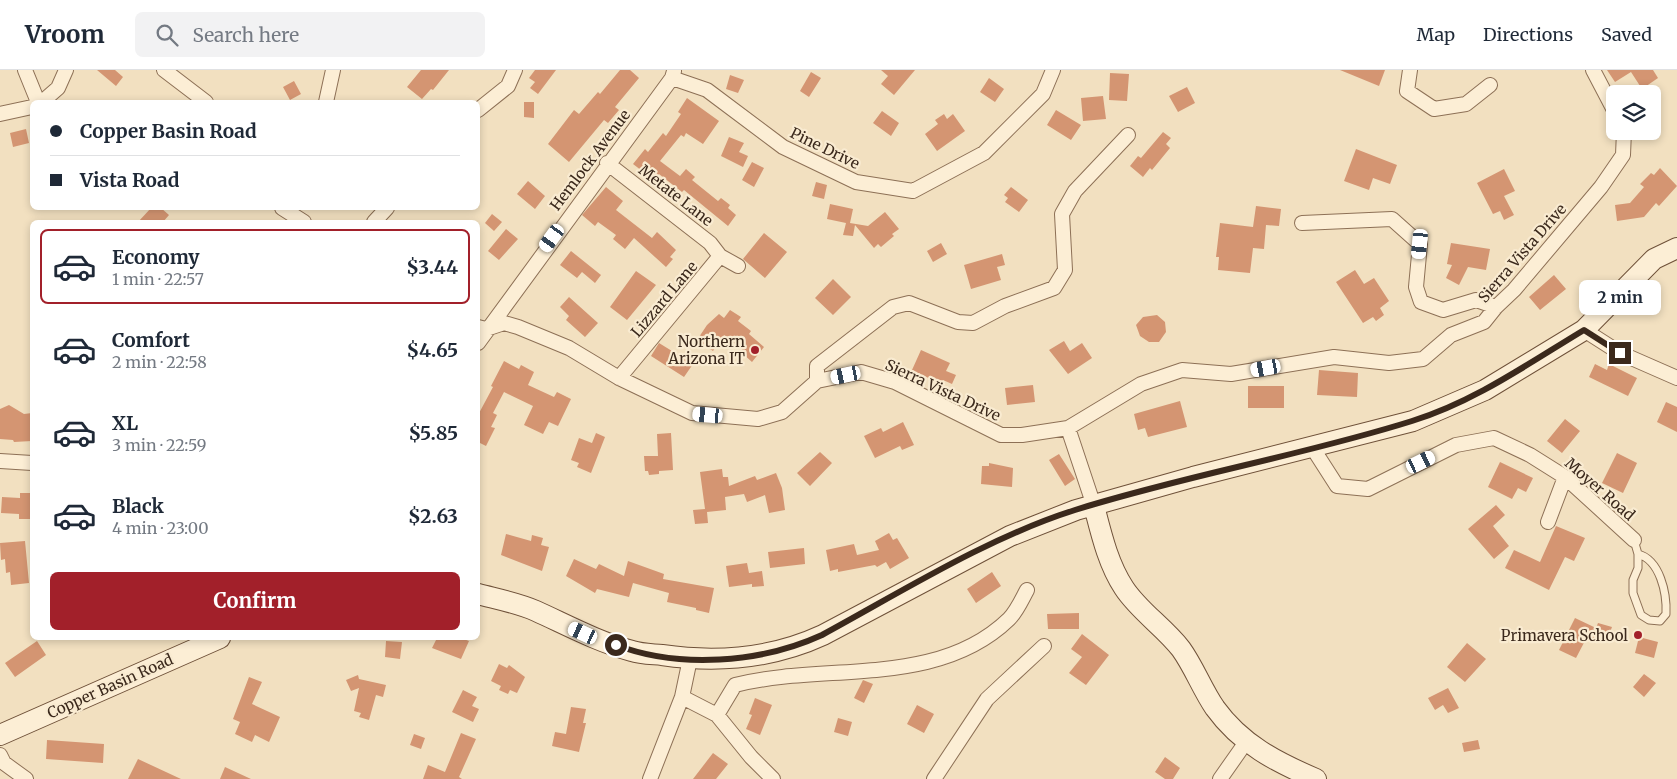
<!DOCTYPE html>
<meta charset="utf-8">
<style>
body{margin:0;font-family:Merriweather,serif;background:#f2f2f3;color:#1f2937;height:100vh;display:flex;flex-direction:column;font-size:19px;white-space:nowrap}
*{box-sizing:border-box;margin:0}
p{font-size:16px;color:#747a83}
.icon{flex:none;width:28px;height:28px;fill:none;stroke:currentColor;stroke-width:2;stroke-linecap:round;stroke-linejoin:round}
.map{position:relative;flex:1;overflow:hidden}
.side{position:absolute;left:30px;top:150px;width:450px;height:420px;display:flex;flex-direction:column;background:#fff;border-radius:8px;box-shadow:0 2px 8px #0003}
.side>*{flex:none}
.banner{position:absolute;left:30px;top:30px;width:450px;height:110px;border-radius:8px;box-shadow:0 2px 8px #0003;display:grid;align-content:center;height:110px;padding:0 20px;background:#fff}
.buttons{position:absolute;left:1606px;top:15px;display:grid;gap:10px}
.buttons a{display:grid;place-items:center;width:55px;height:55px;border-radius:8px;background:#fff;box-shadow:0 2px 8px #0003;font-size:25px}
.end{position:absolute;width:22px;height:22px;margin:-11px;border:6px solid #3b291c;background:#fff;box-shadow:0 0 0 2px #fff}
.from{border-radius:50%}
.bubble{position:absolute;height:35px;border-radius:8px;background:#fff;box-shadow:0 2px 8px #0003;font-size:16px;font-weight:700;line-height:35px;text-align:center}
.car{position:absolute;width:15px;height:30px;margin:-15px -8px;border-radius:6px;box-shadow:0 0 4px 1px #0007;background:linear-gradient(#fff 24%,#345 0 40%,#fff 0 76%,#345 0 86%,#fff 0)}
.banner b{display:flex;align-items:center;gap:18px;height:48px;font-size:19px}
.banner b+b{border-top:1px solid #e0e1e3}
.banner i{width:12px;height:12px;background:#1f2937}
ul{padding:9px 0 0;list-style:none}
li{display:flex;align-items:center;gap:15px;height:75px;margin:0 10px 8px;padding:0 10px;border:2px solid transparent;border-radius:8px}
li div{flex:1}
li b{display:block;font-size:19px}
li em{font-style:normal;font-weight:700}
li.current{border-color:#a2202a}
li>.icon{width:45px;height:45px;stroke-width:1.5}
.cta{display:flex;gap:10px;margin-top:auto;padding:10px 20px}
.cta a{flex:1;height:58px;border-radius:8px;background:#a2202a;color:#fff;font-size:20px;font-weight:700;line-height:58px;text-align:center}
header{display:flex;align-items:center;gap:30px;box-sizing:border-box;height:70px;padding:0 25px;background:#fff;border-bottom:1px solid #e0e1e3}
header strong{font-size:24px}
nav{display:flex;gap:28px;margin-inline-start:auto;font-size:18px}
.search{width:350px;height:45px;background:#f2f2f3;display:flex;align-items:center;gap:12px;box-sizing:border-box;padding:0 18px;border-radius:8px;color:#747a83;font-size:19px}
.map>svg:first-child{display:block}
.building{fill:#d49572}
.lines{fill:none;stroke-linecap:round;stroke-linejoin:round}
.lane-casing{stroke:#8d7056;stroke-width:9}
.street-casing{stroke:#8d7056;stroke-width:16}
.secondary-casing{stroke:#6f5139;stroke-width:22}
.lane{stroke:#fceed5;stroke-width:7}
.street{stroke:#fceed5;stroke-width:14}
.secondary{stroke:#fceed5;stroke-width:20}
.route{stroke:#3b291c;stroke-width:6}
.poi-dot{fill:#a2202a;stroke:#f9ebd1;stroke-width:2}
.labels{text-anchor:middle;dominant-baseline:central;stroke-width:4.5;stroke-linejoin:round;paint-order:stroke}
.street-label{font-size:15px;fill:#3b291c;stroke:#f9ebd1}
.poi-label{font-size:15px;fill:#3b291c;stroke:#f9ebd1;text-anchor:end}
</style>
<header>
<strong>Vroom</strong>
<div class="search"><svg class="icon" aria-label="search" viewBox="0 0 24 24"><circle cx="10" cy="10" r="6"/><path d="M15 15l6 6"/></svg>Search here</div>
<nav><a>Map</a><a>Directions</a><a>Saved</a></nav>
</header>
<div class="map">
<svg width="1677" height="709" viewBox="0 0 1677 709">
<rect width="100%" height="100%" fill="#f2e0c0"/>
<path class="building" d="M97 0H115L123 7 116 16Z
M421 0H449L433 20 431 19 422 29 407 17Z
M535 0H556L538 24 530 18 535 12 529 8Z
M620 0H630L639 8 615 37 619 40 608 53 604 50 569 92 548 74 574 40 579 44 598 22 600 24Z
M881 0H915L894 25 881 14 888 6Z
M1340 0H1385L1379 16Z
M1607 0H1653L1658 8 1642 19 1631 2 1615 12Z
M811 2 821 8 809 27 800 21Z
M1110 3 1129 4 1127 31 1109 30Z
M730 5 744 10 738 23 726 19Z
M989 8 1004 19 995 32 980 22Z
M294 11 301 24 290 30 283 17Z
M1187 17 1195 33 1178 42 1169 26Z
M1103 26 1106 49 1083 51 1081 28Z
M687 28 719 51 703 74 686 63 684 67 681 65 660 91 680 106 686 99 695 107 692 110 718 131 721 128 730 135 728 138 736 145 728 156 684 120 682 122 659 104 654 110 633 94 645 79 648 82 663 63 666 66 681 44 678 42Z
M524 32H534V48L524 47Z
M1056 40 1081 55 1071 70 1047 55Z
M882 41 899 53 891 66 873 53Z
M944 44 947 49 953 44 965 61 937 81 925 64 938 54 935 50Z
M26 59 29 73 13 77 10 63Z
M1163 62 1171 68 1166 74 1170 78 1152 100 1150 98 1143 107 1130 96 1138 86 1141 88Z
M729 67 744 73 739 82 748 86 743 97 721 86Z
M1356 79 1397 95 1390 114 1373 108 1369 120 1344 111Z
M752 92 764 98 754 117 742 110Z
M1660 98 1677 116 1659 136 1656 133 1644 147 1617 151 1615 135 1630 133 1644 117 1640 114 1651 103 1654 105Z
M1504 99 1515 121 1504 126 1514 145 1504 150 1500 141 1493 144 1477 113Z
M528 111 545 126 535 139 517 124Z
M816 112 827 115 824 129 812 126Z
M606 117 623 131 616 140 652 168 657 162 676 180 670 187 673 189 666 197 634 168 625 179 613 169 616 165 598 152 595 156 582 145Z
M1011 117 1028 130 1019 142 1005 132 1008 128 1004 125Z
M830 134 853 139 850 153 868 156 885 142 899 159 892 164 894 166 881 177 878 174 874 178 855 155 853 166 843 165 846 153 827 149Z
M1256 136 1281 139 1279 156 1266 155 1264 179 1253 178 1250 203 1218 200 1219 187H1216L1220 153 1253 157Z
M151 138H161L169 145 163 152H138Z
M492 144 502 152 494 161 485 153Z
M506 159 518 169 499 190 488 181Z
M764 163 787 182 765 208 743 189Z
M941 173 947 184 933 192 927 181Z
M1451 173 1490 179 1486 200 1468 197 1459 215 1446 208 1452 195 1447 194Z
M571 181 601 205 595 213 582 202 577 208 560 195Z
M1002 184 1005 195 997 197 1001 210 971 219 964 195Z
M1355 200 1364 214 1374 208 1389 231 1380 238 1384 245 1376 251 1373 247 1363 253 1336 212Z
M636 201 656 215 627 250 610 237Z
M1554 205 1566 219 1540 240 1529 227Z
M833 209 851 227 833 245 815 228Z
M569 227 598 253 585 267 566 250 569 246 560 237Z
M730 240 741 247 738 251 751 261 749 264 764 277 752 292 742 283 744 281 724 265 713 281 697 270 707 255 719 244 724 248Z
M1157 245 1165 252 1166 262 1159 272H1149L1140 266 1136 255 1143 247Z
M1064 271 1070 281 1082 273 1092 288 1068 304 1049 280Z
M659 273 693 294 684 307 651 286Z
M921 280 950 293 946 301 956 305 952 314 943 310 941 314 912 300Z
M504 291 519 299 521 295 534 302 528 315 554 327 557 322 571 329 558 356 549 352 543 364 524 355 533 336 504 322 493 343 497 345 491 357 495 358 486 376 478 372V345L493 317 491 316Z
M1595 294 1607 300 1609 294 1637 308 1628 326 1589 307Z
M1319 300 1358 303 1357 327 1317 325Z
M1033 315 1035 332 1007 335 1005 318Z
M1248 316H1284V338H1248Z
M1180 331 1187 357 1148 367 1145 358 1138 360 1134 344Z
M1666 332 1677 337V362L1657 352Z
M9 335 24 344 32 343V371L14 372 13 370 0 369V339Z
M1565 349 1580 361 1562 383 1547 371Z
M903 352 914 375 902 380 900 376 875 388 864 366 881 358 883 362Z
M596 363 605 367 591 403 577 397 579 393 571 390 579 368 592 373Z
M671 363 673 400 659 401V404L649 405 648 401H645L644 386H658L657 364Z
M820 382 832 393 810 416 797 403Z
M1617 383 1637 393 1623 423 1602 413Z
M1059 384 1075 409 1065 416 1049 390Z
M1500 392 1533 408 1526 422 1518 418 1512 429 1488 417Z
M989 393 1013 398 1012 417 981 414 982 396H989Z
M722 399 723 407H728L729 416 755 406 757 410 776 403 782 418 785 440 769 443 765 425 747 432 744 424 725 427 726 440 707 442 708 453 695 454 693 440 705 439 700 402Z
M20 423H32V444H30V449H19V444L1 443 2 427 20 428Z
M1496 435 1505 445 1493 456 1509 476 1494 489 1468 459Z
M1556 456 1585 468 1574 491 1565 487 1549 520 1505 498 1514 480 1540 492Z
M889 463 893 470 897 468 909 488 890 499 886 492 877 497 875 495 838 502V499L830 501 826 480 854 474 857 485 879 480 875 471Z
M506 464 531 471 532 465 543 468 541 475 549 477 542 501 501 485Z
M25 471 29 513 11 515 10 502 6 503 5 489 1 490 0 473Z
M804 478 805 494 770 498 768 482Z
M574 489 596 499 599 494 624 506 628 491 664 504 663 509 714 518 709 543 696 540V538L667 532 669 523 633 513 629 527 597 519 595 523 566 506Z
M747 493 749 503 762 501 764 516 752 517V514L729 517 726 496Z
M992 502 1001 516 976 533 967 519Z
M1079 543V559H1048L1047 544Z
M1575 548 1596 558 1598 553 1612 557 1606 573 1587 567 1576 588 1559 580Z
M1082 564 1109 585 1086 615 1069 603 1082 587 1071 579Z
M1639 567 1658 572 1654 588 1635 583Z
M437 568H461L469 571 461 589 432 578Z
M37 571 46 585 15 607 5 593Z
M386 571 402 572 400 589 385 587Z
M1467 573 1486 589 1465 612 1447 597Z
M499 594 507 598 509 595 525 607 517 623 510 620 508 624 499 620 501 616 491 611Z
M1644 604 1656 613 1644 627 1633 617Z
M358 605 359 609 386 615 383 627 376 625 369 650 359 647 361 643 354 641 359 618 351 621 346 610Z
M249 607 262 612 252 634 280 647 269 672 255 665 252 672 235 664 240 652 233 649Z
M863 610 873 614 864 633 854 628Z
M1448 618 1459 638 1448 643 1443 635 1435 640 1428 628Z
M463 620 477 627 472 636 479 639 473 652 452 642Z
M755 628 772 635 760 665 746 659 752 645 749 644Z
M917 635 934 644 924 663 907 654Z
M571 637 586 639 583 653H586L579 682 552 676 555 662 566 664Z
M838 648 852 652 848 666 834 662Z
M461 663 476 669 459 707 462 709H423L428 695 445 702Z
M414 664 425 668 421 679 410 675Z
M47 670 104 674 103 693 46 689Z
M1478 670 1480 679 1464 682 1462 673Z
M713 683 728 694 716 709H693Z
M1165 687 1180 698 1173 709H1165L1155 702Z
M138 689 181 709H128Z
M225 697 251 709H220Z"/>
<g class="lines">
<g class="lane-casing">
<path id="lane" d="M1634 470 1638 484V498L1633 510V523L1641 545 1649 550 1660 551 1666 544C1667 523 1660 490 1638 484"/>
</g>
<g class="street-casing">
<path id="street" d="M25 0 38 32
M164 0 206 32
M1410 0 1407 21 1434 39 1466 34 1490 15
M1593 0 1615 42
M672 8 707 20 783 77 856 112 913 121 984 83 1043 24 1053 0
M42 32 58 18 66 0
M326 32 333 0
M478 40 508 16 515 0
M0 44 32 37
M607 93 710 173 720 186
M282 138 304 152
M374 152 387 138
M1302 153 1392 149 1420 174 1416 217 1421 232 1443 240 1476 230 1496 237
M478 257 486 259 504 253 518 257 569 278 619 308 692 343 758 349 782 342 817 311 861 302 895 312 1001 365H1022L1068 358 1141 314 1182 300 1231 304 1334 287 1389 293 1423 289 1451 265 1484 252 1496 237 1514 220 1601 117 1623 85 1624 61
M1584 260 1620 283 1677 308
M478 273 672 8 674 1
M619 308 720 186 738 196
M817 311V296L893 237 909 233 958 252 973 253 1005 236 1054 218 1065 200 1062 144 1075 121 1128 65
M1068 358 1094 436
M1312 377 1337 416 1368 419 1456 375 1494 368 1530 385 1565 407 1634 470
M0 391 32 393
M1548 452 1565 407
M682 627 717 645 751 687 773 709
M717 645 735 615C825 592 937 619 1009 549 1017 541 1022 529 1027 520
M0 685 4 693 26 709
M650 709 682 627 690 589
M934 709 987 629 1044 576
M1220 709 1246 672"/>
</g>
<g class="secondary-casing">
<path id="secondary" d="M1094 436C1101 463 1108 494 1124 518 1139 541 1164 557 1181 579 1194 597 1202 619 1215 638 1241 674 1276 692 1316 709
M478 524C497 529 518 533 536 541 567 555 598 572 632 581 641 584 652 584 662 585 717 593 771 589 823 565L1010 466 1076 440 1193 407 1413 351 1485 320 1584 260 1654 189 1677 178
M0 665 220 568"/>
</g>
<use href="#lane" class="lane"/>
<use href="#street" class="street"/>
<use href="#secondary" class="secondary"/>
</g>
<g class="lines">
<path class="route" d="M616 575C679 599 761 593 822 565 903 521 987 468 1075 440 1186 405 1301 386 1412 351 1474 332 1529 293 1584 260L1620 283"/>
</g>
<g class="poi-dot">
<circle cx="755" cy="280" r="5"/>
<circle cx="1638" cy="565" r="5"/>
</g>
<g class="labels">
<g class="street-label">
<text transform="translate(825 78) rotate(26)">Pine Drive</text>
<text transform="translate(590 90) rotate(-53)">Hemlock Avenue</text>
<text transform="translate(676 125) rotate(38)">Metate Lane</text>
<text transform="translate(1522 183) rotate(-49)">Sierra Vista Drive</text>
<text transform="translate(664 229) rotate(-50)">Lizzard Lane</text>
<text transform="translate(943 320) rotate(25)">Sierra Vista Drive</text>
<text transform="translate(1600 419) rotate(41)">Moyer Road</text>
<text transform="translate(110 616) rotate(-24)">Copper Basin Road</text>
</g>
<g class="poi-label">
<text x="745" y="271">Northern<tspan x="745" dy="17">Arizona IT</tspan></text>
<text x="1628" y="565">Primavera School</text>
</g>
</g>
</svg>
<div class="buttons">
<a><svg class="icon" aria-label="layers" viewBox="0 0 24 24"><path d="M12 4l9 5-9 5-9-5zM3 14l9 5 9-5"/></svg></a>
</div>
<i class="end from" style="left:616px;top:575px"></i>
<i class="end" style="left:1620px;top:283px"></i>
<div class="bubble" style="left:1579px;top:210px;width:82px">2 min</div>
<i class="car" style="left:552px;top:168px;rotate:216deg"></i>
<i class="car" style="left:1420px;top:174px;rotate:186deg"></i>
<i class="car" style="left:1266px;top:298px;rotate:260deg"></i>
<i class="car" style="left:846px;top:305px;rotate:258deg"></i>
<i class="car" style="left:708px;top:345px;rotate:275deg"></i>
<i class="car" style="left:1421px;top:392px;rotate:64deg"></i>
<i class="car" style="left:583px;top:563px;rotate:295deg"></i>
<div class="banner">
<b><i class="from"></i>Copper Basin Road</b>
<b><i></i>Vista Road</b>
</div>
<section class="side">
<ul>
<li class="current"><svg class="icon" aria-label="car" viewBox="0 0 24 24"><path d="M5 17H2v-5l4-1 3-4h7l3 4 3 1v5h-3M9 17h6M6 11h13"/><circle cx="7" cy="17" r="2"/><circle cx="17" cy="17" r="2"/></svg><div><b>Economy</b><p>1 min · 22:57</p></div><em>$3.44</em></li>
<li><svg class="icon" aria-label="car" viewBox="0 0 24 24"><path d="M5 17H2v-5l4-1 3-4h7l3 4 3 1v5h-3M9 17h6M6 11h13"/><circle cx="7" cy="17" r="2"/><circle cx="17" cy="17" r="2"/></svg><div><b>Comfort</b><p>2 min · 22:58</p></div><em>$4.65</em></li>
<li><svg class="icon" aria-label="car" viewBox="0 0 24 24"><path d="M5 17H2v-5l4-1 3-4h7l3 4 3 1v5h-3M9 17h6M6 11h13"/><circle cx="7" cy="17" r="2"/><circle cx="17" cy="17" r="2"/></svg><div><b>XL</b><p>3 min · 22:59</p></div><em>$5.85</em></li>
<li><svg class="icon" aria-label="car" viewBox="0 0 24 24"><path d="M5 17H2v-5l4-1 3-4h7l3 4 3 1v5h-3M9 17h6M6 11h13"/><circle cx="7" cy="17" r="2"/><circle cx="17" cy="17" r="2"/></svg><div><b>Black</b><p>4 min · 23:00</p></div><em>$2.63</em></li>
</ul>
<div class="cta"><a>Confirm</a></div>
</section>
</div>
